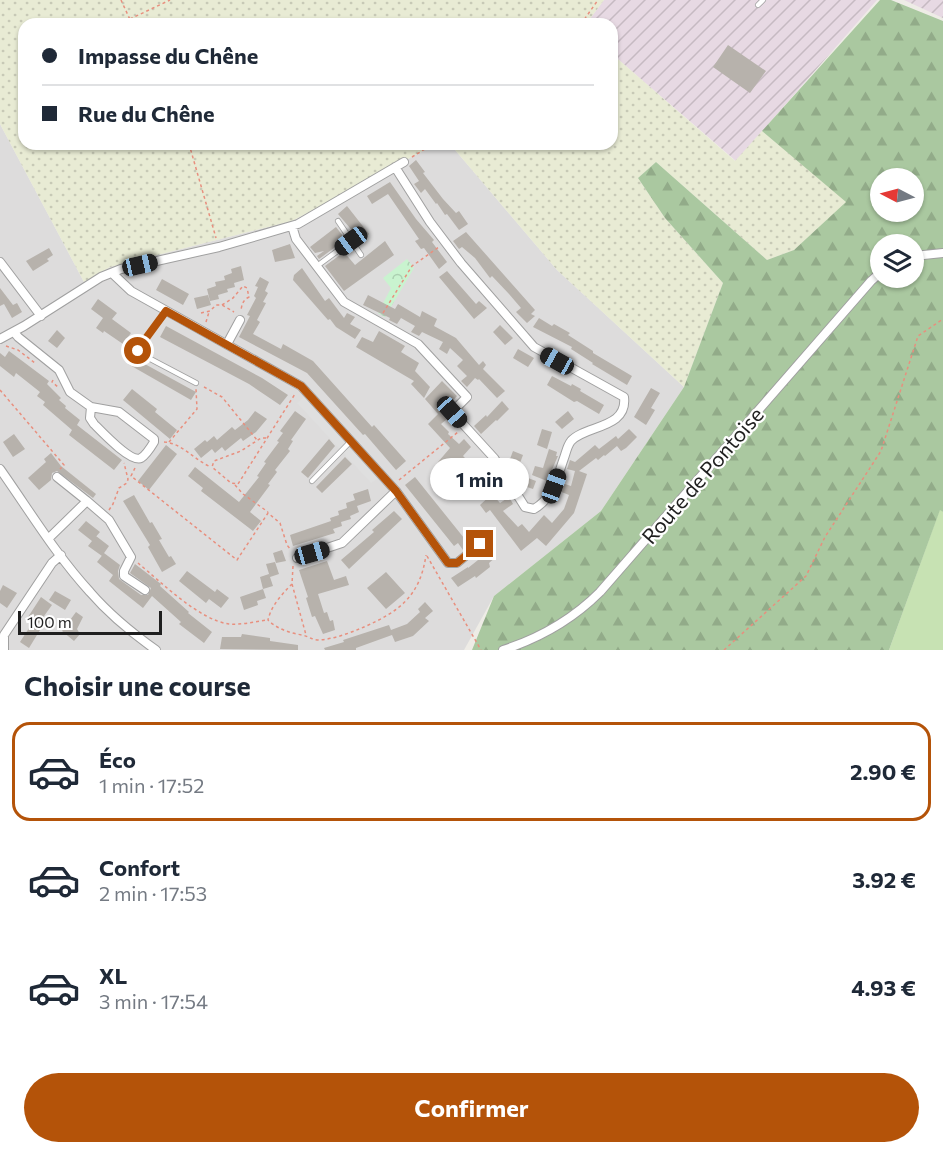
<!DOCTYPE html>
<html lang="fr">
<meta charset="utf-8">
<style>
body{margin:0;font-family:Commissioner,sans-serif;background:#f2f2f3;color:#1f2937;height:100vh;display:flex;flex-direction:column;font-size:22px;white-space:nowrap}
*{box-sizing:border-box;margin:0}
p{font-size:20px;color:#747a83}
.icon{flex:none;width:33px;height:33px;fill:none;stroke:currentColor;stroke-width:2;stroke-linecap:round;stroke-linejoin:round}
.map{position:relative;height:650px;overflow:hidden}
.details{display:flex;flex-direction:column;background:#fff;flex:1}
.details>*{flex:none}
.banner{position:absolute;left:18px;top:18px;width:600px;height:132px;border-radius:18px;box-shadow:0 2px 4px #0004;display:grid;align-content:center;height:132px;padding:0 24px;background:#fff}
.needle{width:39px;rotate:276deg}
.controls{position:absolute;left:870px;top:168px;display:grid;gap:12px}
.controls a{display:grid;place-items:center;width:54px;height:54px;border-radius:50%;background:#fff;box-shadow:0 2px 4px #0004;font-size:30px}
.scale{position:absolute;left:18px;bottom:15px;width:144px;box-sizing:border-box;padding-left:6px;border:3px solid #1f1f1f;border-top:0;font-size:16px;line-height:21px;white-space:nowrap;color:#1f1f1f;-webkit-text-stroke:4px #fff;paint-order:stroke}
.end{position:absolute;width:27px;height:27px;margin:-14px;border:8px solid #b45309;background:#fff;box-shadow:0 0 0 3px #fff}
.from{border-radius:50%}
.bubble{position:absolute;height:42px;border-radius:21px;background:#fff;box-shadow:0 2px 4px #0004;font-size:20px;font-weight:700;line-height:42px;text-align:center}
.car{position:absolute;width:18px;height:36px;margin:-18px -9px;border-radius:8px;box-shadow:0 0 4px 2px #0007;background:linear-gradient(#222 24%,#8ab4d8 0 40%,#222 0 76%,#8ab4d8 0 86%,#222 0)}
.banner b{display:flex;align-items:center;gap:21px;height:57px;font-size:22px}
.banner b+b{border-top:2px solid #e0e1e3}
.banner i{width:15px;height:15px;background:#1f2937}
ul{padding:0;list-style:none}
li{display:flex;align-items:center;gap:18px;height:99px;margin:0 12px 9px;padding:0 12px;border:3px solid transparent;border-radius:18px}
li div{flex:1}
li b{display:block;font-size:22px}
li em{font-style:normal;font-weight:700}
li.current{border-color:#b45309}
li>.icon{width:54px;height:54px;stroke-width:1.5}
h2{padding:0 24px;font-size:27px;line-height:72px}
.cta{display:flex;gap:12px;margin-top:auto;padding:12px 24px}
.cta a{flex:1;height:69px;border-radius:36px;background:#b45309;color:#fff;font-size:24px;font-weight:700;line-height:69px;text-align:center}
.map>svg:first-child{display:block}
.residential{fill:#dddcdc}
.industrial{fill:url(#industrial-furrows)}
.farmland{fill:url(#farmland-dots)}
.grass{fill:#c7e2b3}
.forest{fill:url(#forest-firs);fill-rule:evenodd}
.park{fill:url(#park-crowns)}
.parking{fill:#dfdfdf}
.building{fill:#b7b2ac}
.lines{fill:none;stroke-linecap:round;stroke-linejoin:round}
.lane-casing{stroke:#a0a0a0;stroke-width:6}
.street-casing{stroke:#a0a0a0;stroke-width:10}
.path{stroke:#e88f7e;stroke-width:1.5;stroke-dasharray:3 3;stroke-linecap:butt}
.lane{stroke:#fff;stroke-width:4.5}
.street{stroke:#fff;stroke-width:8}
.route{stroke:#b45309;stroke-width:8}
.labels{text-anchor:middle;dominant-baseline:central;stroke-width:4.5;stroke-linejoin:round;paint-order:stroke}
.street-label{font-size:21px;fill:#1f1f1f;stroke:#fff}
</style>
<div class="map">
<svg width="943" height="650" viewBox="0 0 943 650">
<defs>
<pattern id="industrial-furrows" width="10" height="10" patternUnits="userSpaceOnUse" patternTransform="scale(1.5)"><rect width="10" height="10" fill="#e7d9e3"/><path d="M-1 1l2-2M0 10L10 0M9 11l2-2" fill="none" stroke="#c6bac2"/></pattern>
<pattern id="farmland-dots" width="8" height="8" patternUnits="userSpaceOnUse" patternTransform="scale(1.5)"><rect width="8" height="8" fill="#e8ebd4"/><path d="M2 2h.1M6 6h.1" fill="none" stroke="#c7c9b6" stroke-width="1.8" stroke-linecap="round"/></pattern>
<pattern id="forest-firs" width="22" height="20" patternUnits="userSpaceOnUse" patternTransform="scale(1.5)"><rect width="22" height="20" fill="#aac8a0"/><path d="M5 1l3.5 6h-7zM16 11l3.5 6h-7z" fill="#92ab89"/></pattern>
<pattern id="park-crowns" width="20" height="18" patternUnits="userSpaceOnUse" patternTransform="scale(1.5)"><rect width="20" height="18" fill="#c9f3cf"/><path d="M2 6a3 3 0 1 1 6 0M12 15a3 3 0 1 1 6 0" fill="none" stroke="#acd0b1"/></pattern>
</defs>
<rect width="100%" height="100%" fill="#eeece6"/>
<path class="residential" d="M0 124 84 282 110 267 292 221 436 144H450L557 270 684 387 601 511 494 596 464 650H0Z"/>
<path class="industrial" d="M604 0H877L736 161 612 54V24H586Z
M904 0H943V18Z"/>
<path class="farmland" d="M0 0H604L586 24H24V144H436L292 221 110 267 84 282 0 124Z
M612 54 735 161 762 131 847 202 794 250 767 260 656 162 638 178 665 218 723 283 684 387 557 270 450 144H612Z"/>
<path class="grass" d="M940 509 943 512V650H889Z"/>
<path class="forest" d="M880 0H891L943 21V512L940 510 889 650H472L494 596 601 511 684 387 723 283 665 218 638 178 656 162 767 260 794 250 846 202 762 131ZM880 178H914V212H880ZM880 244H914V278H880Z"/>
<path class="park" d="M407 259 414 268 385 317 378 313 391 288 383 278Z"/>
<path class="parking" d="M308 393 382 476 371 483 297 403Z"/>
<path class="building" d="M728 45 766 71 750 93 713 67Z
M416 160 425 172 423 173 443 199 456 213 459 211 468 224 459 230 447 214 445 215 437 203 436 204 425 189 421 193 414 184 419 181 409 166Z
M390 182 416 219 434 240 432 242 447 262 439 269 424 248 421 249 415 241 419 239 388 194 372 204 367 196Z
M347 206 369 234 361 241 338 214Z
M336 227 343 236 335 242 338 245 319 259 317 256 324 251 315 253 310 247Z
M466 232 535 310 531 314 535 316 527 323 516 312 521 308 509 294 492 276 490 278 475 258 462 247 459 249 453 241Z
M385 241 394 255 344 291 325 266 344 252 355 265Z
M290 244 295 258 275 262 272 250Z
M49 248 53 255 47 259 49 261 33 271 26 261Z
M241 266 244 280 234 283 235 287 227 289 228 292 218 295 219 299 210 301 207 289 216 286 215 282 225 280 224 276 232 273 231 269Z
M302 268 325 301 329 298 344 318 347 313 355 317 350 324 361 330 355 339 336 327 330 319 328 320 293 280 294 275Z
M447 271 476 304 479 301 487 308 474 319 439 277Z
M260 277 269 282 265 291 268 293 263 302 266 303 257 320 260 322 253 334 281 349 283 344 313 361 372 427 374 425 406 461 396 470 365 434 363 435 307 373 239 337 250 316 247 315 256 298 254 296 258 287 255 286Z
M162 279 189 294 183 305 156 290Z
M0 288 13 305 17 303 22 312 12 318 4 304 0 306Z
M208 295 211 305 197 309 194 298Z
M368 295 395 309 398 304 420 317 422 311 437 319 434 326 456 338 479 365 483 361 486 365 483 369 505 391 497 398 479 379 478 380 475 378 467 387 461 381 467 376 457 366 463 360 450 348 447 354 439 349 443 342 422 332 419 336 411 332 415 326 401 318 397 324 389 320 390 318 363 305Z
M98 299 117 313 112 319 131 333 123 344 104 331 103 333 96 328 103 318 91 309Z
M539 318 552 326 554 324 570 333 568 335 593 351V353L632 376 627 385 592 364 593 363 571 349 572 347 533 327Z
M500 325 513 338 505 345 493 332Z
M166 326 262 378 288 395 280 405 249 384 160 337Z
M57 330 65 338 57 348 48 341Z
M379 331 405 346 401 352 419 363 415 371 430 387 424 398 411 384 414 381 356 347 362 337 373 342Z
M518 349 534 358 528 367 513 358Z
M9 351 49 381 47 384 61 398 59 400 66 406 65 408 80 420 77 425 122 460 114 470 69 435 72 430 43 405 45 402 37 396 40 392 16 373 14 377 0 366V353L5 357Z
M132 357 196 392 191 400 128 364Z
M552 376 571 386 572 384 581 389 580 391 604 405 599 414 577 401 574 402 547 385Z
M442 381 457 396 442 413 447 419 441 424 449 432 448 434 459 444 464 439 471 447 463 456 494 488 486 494 476 481 474 483 454 461 445 469 438 462 450 448 428 424 438 414 425 399Z
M651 388 660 393 651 408 655 410 646 425 634 417Z
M132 389 157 409 155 412 177 430 170 439 123 400Z
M502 401 509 409 497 421 496 420 481 434 474 426 486 415 487 417Z
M255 411 267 419 256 432 243 441 241 438 225 451 222 447 215 453 212 449 201 458 194 449 205 440 207 442 214 436 217 440 232 427 235 430 248 420Z
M295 411 306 419 291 440 293 441 288 449 290 451 275 470 277 472 268 484 270 485 250 512 261 521 253 531 201 491 203 488 188 476 195 467 239 502 259 477 257 476 266 463 264 462 279 442 277 441 283 433 280 431Z
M568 411 574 419 562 429 555 422Z
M542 429 552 432 547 449 537 445Z
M629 429 637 437 626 448 621 451 617 446 605 456 604 455 598 460 596 458 579 471 587 474 574 513 546 546 537 538 521 551 490 510 486 513 480 505 492 494 500 503 509 497 513 504 503 511 518 527 522 524 529 532 544 515 552 523 564 509 569 495 559 491 562 483 571 486 575 471 567 469 570 460 575 462 595 445 599 449 616 436 618 439Z
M14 434 25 449 13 457 3 442Z
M329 439 335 446 308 478 301 472Z
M166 445 177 454 149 490 138 481Z
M549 449 557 452 556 456H558L547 481 532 475 535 466 543 468Z
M513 451 523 455 517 471 507 467Z
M51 453 61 466 96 494 93 498 57 471 52 473 51 480 39 490 28 478 46 462 44 459Z
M345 457 352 464 322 493 316 487Z
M520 475 536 481 533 489 518 484Z
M415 477 464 538 474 529 478 537 463 550 458 543 454 546 405 485Z
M368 489 371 501 357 506 359 512 350 516 351 519 341 522 342 526 333 529 335 533 293 546 290 535 331 521 330 518 339 515 338 511 347 508 346 503 355 500 353 494Z
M134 495 150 523 152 522 162 539 159 540 169 557 171 556 176 564 162 572 148 547 150 545 123 501Z
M394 511 402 519 349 569 341 560 374 532 372 530Z
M86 521 100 532 94 539 96 536 109 546 102 556 88 546 92 541 78 530Z
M489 549 496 557 489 563 490 567 476 578 475 576 458 587 451 578 468 567V568L483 556 482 555Z
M282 550 286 561 276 563 273 553Z
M104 553 120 565 118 571 119 579 141 595H148L151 588 130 573 135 564 161 584 160 586 189 612 188 613 212 632 204 643 179 624 181 622 152 596 143 608 109 581 113 575 97 562Z
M327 561 334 580 346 576 349 585 318 594 324 613 327 612 330 621 333 620 335 630 323 634 315 616 312 617 306 598 308 597 299 570Z
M275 562 279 574 270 577 266 564Z
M187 571 215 592 217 589 229 598 221 608 209 599 206 603 179 581Z
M386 572 405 593 386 609 367 588Z
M269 574 273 586 263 589 266 598 257 601 258 605 244 610 240 597 263 589 260 577Z
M3 585 17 593 7 608 0 603V591Z
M55 591 71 600 65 610 49 600Z
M41 597 52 605 39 623 28 617Z
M425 602 433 611 425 618 429 621 413 636 395 642 392 635 356 648V650H325L324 648 344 642 343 640 389 625 391 630 407 624 420 612 418 609Z
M76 612 83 617 77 629 80 634 74 641 62 631Z
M31 625 40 630 29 648 20 642Z
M242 634 270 638V641L298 645V650L220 649 222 637H241Z"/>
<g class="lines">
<g class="lane-casing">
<path id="lane" d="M758 5 763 0
M338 221 361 255
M317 266 351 241
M167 311 141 345 139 353 196 383
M312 481 351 441"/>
</g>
<g class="street-casing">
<path id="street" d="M292 226 296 239 344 302 418 344 467 397 452 412 494 458 525 507 534 509C553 498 557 478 564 458 566 453 567 446 571 441 585 425 628 429 624 397L534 347 461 263 430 222 395 167
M914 256 943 253
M0 262 41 316
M112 273 131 291 301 386 396 491 448 563H457L480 544
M14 332 18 337 59 370 70 392 91 407 90 418 94 424C101 431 131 463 141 458 146 455 151 447 154 442V439L119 412 91 407
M0 339 24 326 101 277 121 269 219 247 298 224 404 162
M227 344 240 320
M0 469C29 510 56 555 90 592 109 614 132 633 156 650
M57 477 87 501
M49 538 87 501 109 520 131 557 124 571V576L145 590
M297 558 342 543 396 491
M4 650V635L52 563 61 555
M503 650C540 638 572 620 600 592L871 281 880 273"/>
</g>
<path class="path" d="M121 0 132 24
M130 19 170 0
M581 24 598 0
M189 144 216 238
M412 157 433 144
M222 305 233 298 243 286 247 288 249 297C243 300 242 304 241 310
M201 313 210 311 216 305H222L234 312
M383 313 412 266 439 247
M206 322 209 312
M6 346 18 350 35 363
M53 380 52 382 58 387
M204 387 222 397 257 440
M0 390 64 465 60 469
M266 438H261L241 451 214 461 212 467 231 483 238 484 295 394
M164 442C182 443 194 460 211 467
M169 442 197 409 196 389
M135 468 131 476 237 560 268 513 280 523 287 545 291 550
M399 480 458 432
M235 485 243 494 268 512
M109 510 113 504 119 488 127 483 128 479 124 463
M427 556 481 650
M138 563C161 582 199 620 229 624 241 625 254 622 267 620
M293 566 292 584 306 635
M292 584C282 594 271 606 268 620 277 629 290 633 302 635 308 636 312 640 319 640 334 639 350 633 364 627 400 611 420 596 426 555
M724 650 806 576 825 537 881 451 918 336 943 319"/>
<use href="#lane" class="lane"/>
<use href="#street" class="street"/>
</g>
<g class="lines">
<path class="route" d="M138 351 141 345 166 311 301 386 396 491 448 563H457L480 544"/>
</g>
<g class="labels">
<g class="street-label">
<text transform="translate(702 475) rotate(-49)">Route de Pontoise</text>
</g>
</g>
</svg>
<div class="controls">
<a><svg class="needle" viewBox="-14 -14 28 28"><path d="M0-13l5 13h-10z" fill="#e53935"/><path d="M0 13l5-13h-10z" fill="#747a83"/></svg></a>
<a><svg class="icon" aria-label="layers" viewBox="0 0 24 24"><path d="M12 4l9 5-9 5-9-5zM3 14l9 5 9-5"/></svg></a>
</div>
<div class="scale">100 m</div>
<i class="end from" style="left:138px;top:351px"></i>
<i class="end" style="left:480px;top:544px"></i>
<div class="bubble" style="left:430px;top:458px;width:99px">1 min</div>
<i class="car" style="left:351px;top:241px;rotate:234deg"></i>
<i class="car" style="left:140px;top:265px;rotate:77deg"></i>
<i class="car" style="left:557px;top:361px;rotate:299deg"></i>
<i class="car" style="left:452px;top:412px;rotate:138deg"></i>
<i class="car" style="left:554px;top:486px;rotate:20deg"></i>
<i class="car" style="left:312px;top:553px;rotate:74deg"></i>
<div class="banner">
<b><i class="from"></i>Impasse du Chêne</b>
<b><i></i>Rue du Chêne</b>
</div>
</div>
<section class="details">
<h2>Choisir une course</h2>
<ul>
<li class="current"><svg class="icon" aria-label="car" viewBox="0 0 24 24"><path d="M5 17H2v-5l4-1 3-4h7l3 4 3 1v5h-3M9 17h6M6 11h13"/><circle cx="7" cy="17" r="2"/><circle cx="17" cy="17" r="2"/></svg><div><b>Éco</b><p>1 min · 17:52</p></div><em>2.90 €</em></li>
<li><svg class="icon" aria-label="car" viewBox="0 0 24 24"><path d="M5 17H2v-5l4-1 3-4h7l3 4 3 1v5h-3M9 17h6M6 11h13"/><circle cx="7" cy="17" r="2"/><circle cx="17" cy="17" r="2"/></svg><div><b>Confort</b><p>2 min · 17:53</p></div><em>3.92 €</em></li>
<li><svg class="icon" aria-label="car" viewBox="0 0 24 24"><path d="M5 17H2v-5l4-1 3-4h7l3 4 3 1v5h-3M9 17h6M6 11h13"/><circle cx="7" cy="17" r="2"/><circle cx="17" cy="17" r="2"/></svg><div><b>XL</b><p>3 min · 17:54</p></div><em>4.93 €</em></li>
</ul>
<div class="cta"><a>Confirmer</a></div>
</section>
